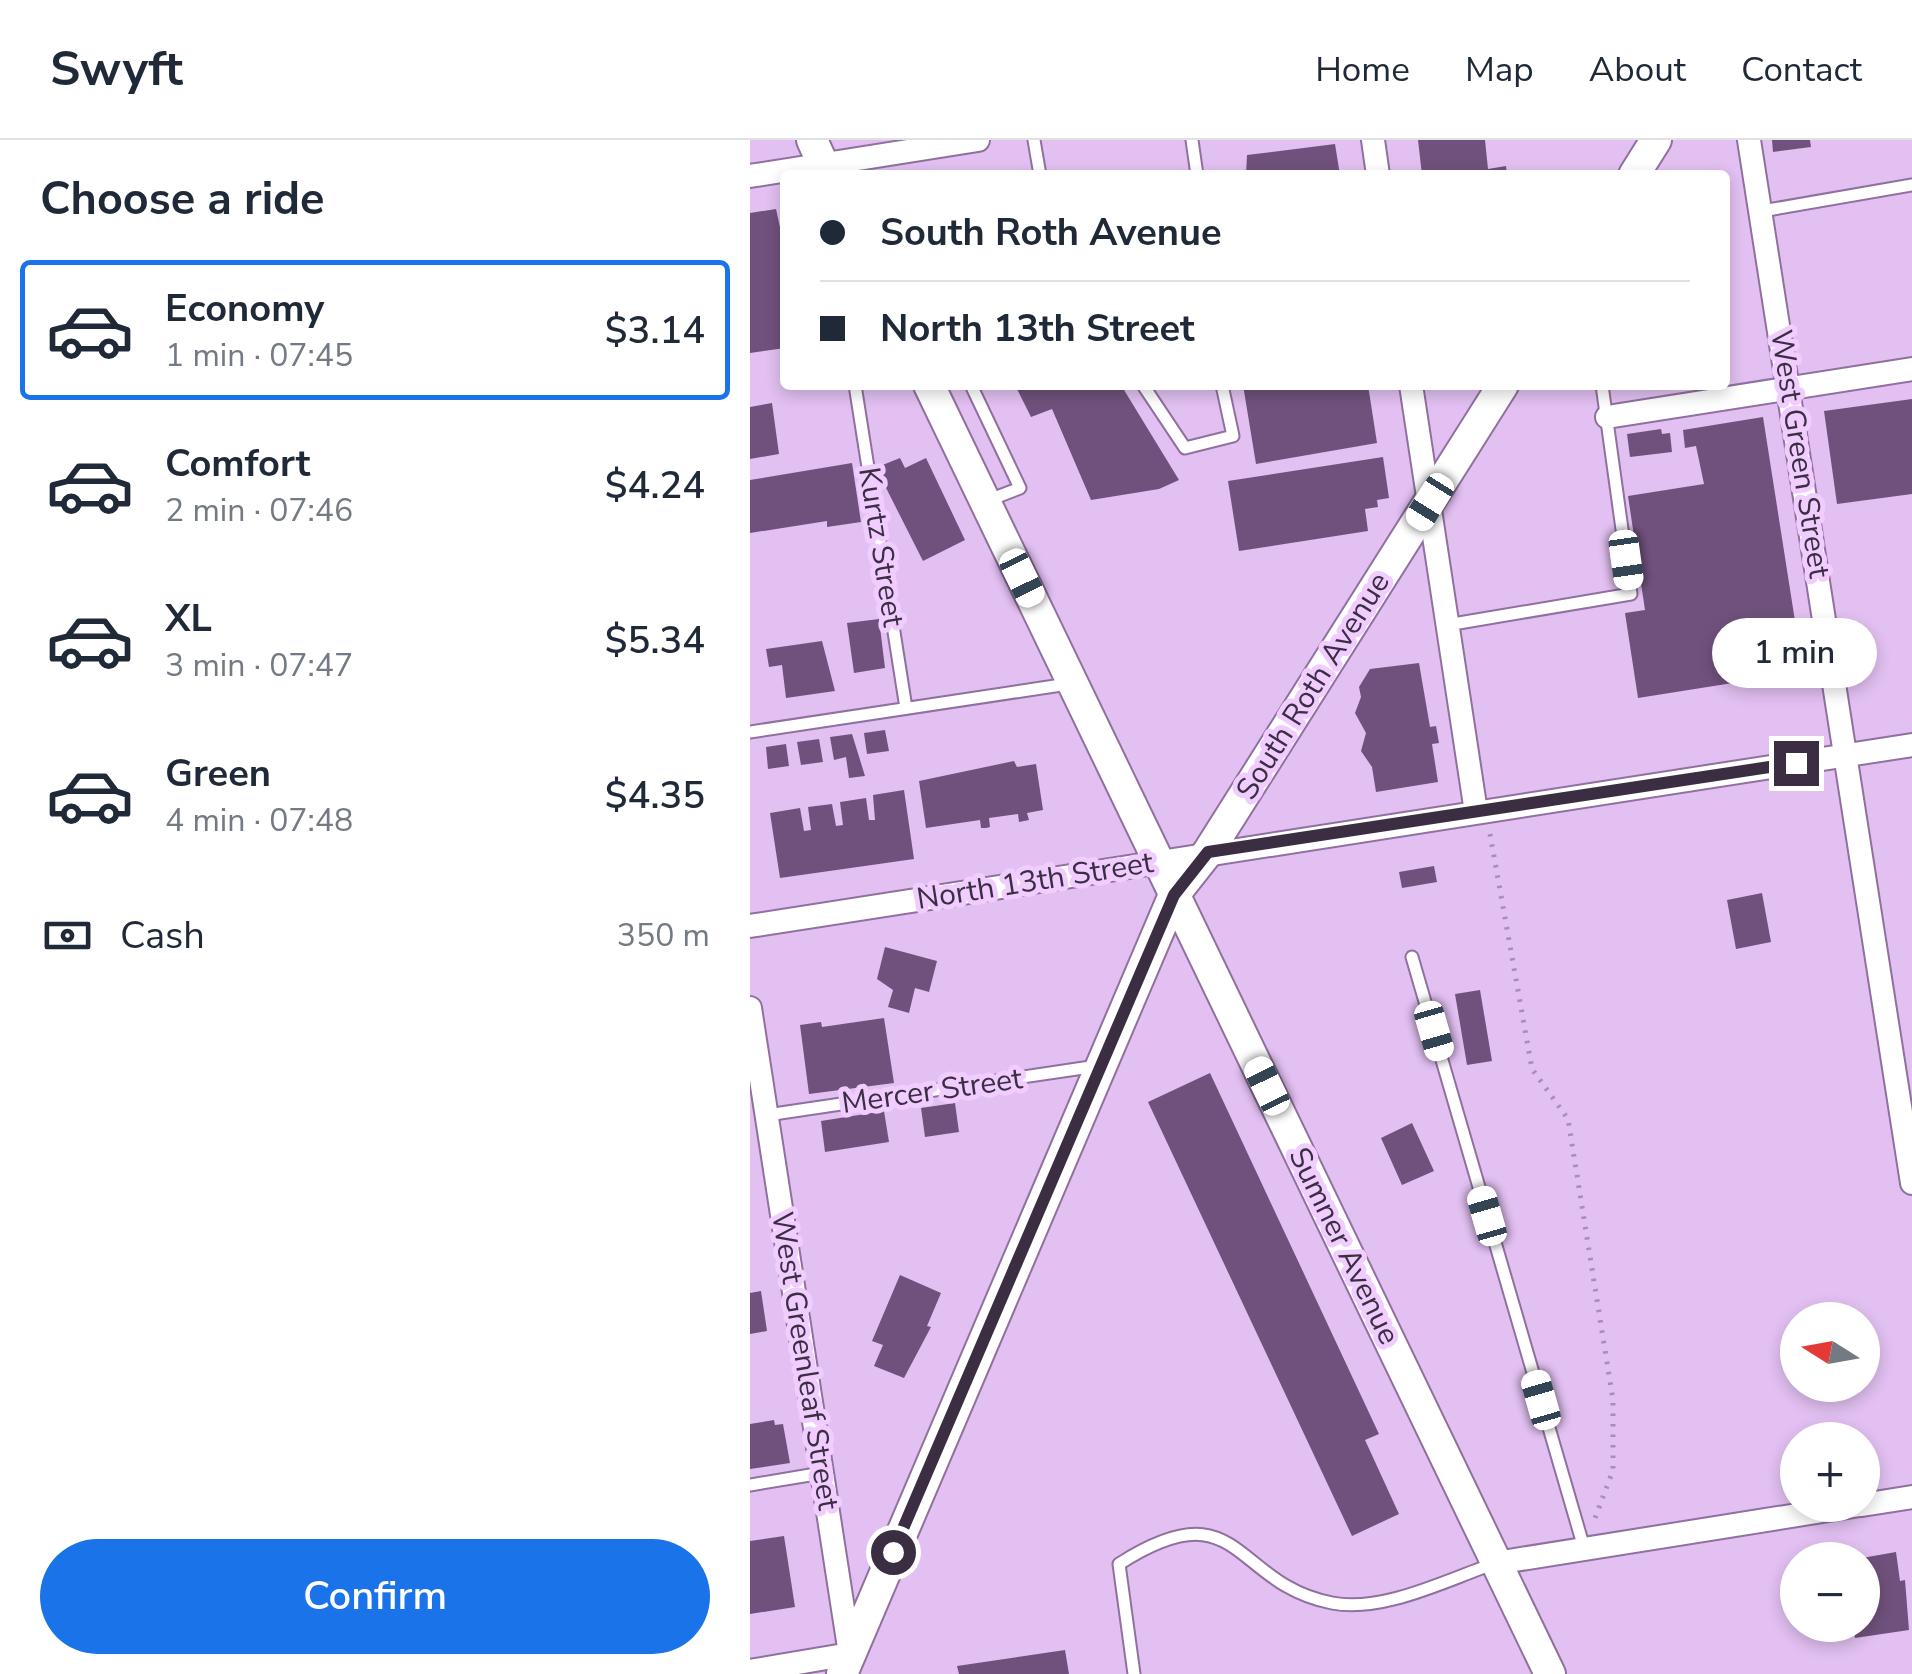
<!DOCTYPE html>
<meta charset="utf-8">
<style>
body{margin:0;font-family:"Nunito Sans",sans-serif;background:#f2f2f3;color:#1f2937;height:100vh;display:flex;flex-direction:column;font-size:38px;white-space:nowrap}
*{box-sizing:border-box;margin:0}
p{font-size:32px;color:#747a83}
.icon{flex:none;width:55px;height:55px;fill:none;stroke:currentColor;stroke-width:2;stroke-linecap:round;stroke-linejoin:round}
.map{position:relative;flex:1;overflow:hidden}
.side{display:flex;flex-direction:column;background:#fff;width:750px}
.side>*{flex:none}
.guide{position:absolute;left:30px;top:30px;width:950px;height:220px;border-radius:10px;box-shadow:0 5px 15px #0003;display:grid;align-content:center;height:220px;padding:0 40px;background:#fff}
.needle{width:65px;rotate:281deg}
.buttons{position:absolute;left:1030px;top:1162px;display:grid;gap:20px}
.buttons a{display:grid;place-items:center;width:100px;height:100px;border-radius:50%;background:#fff;box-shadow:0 5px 15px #0003;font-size:50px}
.end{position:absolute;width:45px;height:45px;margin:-22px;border:12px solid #3c2e42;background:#fff;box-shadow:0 0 0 5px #fff}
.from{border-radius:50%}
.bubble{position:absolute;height:70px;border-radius:35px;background:#fff;box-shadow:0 5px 15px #0003;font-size:32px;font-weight:600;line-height:70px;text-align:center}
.car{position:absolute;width:30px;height:60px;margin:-30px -15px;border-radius:12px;box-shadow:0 0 8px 2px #0007;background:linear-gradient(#fff 24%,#345 0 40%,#fff 0 76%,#345 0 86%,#fff 0)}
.guide b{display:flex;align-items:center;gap:35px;height:95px;font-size:38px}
.guide b+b{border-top:2px solid #e0e1e3}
.guide i{width:25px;height:25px;background:#1f2937}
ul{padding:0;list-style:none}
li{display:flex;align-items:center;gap:30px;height:140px;margin:0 20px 15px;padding:0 20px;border:5px solid transparent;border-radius:10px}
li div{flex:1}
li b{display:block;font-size:38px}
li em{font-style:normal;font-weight:600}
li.on{border-color:#1a73e8}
li>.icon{width:90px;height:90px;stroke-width:1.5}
h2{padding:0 40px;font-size:45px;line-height:120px}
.pay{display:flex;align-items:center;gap:25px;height:110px;padding:0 40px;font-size:38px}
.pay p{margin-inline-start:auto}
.button{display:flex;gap:20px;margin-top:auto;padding:20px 40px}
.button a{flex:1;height:115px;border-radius:60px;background:#1a73e8;color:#fff;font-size:40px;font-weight:600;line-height:115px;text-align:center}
header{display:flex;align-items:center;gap:60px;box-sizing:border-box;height:140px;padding:0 50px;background:#fff;border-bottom:2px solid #e0e1e3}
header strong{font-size:48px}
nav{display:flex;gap:55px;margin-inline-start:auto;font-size:35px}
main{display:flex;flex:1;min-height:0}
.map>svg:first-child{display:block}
.building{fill:#70517d}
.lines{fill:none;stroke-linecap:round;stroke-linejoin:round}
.lane-casing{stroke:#90709e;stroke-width:15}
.street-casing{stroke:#90709e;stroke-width:26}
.secondary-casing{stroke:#90709e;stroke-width:34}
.path{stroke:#a98db5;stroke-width:5;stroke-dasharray:2.5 8;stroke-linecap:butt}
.lane{stroke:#fff;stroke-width:11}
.street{stroke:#fff;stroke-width:22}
.secondary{stroke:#fff;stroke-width:30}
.route{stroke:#3c2e42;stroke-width:12}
.labels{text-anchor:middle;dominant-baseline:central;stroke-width:10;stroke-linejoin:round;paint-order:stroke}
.street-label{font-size:30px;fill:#3c2e42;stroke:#f0ccff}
</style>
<header>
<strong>Swyft</strong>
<nav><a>Home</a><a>Map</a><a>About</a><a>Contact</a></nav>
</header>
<main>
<section class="side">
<h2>Choose a ride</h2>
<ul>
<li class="on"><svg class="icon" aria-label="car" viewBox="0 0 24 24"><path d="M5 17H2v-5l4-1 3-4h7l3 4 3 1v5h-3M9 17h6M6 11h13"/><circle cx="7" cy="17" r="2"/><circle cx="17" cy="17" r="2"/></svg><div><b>Economy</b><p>1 min · 07:45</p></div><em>$3.14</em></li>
<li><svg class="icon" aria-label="car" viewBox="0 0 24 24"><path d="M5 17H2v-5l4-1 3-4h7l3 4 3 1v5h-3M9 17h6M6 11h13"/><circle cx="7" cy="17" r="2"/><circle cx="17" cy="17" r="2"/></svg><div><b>Comfort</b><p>2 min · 07:46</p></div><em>$4.24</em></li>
<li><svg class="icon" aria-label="car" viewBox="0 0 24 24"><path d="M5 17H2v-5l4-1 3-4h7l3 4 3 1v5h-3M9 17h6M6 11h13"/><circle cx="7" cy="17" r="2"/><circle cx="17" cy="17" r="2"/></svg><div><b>XL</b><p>3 min · 07:47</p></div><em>$5.34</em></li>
<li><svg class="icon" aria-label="car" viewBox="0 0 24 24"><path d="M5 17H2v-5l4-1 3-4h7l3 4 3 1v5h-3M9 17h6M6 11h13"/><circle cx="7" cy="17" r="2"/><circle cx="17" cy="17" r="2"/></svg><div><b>Green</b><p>4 min · 07:48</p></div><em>$4.35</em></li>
</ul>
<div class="pay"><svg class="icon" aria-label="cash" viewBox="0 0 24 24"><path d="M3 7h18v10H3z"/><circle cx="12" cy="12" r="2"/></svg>Cash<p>350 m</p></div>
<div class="button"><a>Confirm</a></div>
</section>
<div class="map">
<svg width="1162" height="1534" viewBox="0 0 1162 1534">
<rect width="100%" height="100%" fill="#e2c0f2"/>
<path class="building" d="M668 0H735L738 29 756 26 757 35H672Z
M1022 0H1060L1061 7 1023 12Z
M585 4 590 35H496L497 15Z
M26 69 35 110V208L0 213V73Z
M265 245H371L429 340 409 349 341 360 302 269 281 277Z
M493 245H618L627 303 506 324Z
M1162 259V354L1087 364 1074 271Z
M22 263 29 314 0 319V267Z
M1013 277 1053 532 888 558 875 473 895 470 878 356 954 344 946 306 935 308 933 290Z
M911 289 912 294 920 293 922 312 880 317 877 294Z
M633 317 639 358 627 360 628 367 615 369 618 391 489 411 478 341Z
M150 318 155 328 176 318 215 400 173 421 131 338 130 326Z
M102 323 111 382 77 387V381L0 393V340Z
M129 479 135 528 104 533 97 483Z
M72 501 85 551 36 558 32 525 19 527 16 509Z
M669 523 680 587 686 586 689 603 682 604 688 642 626 652 622 627 611 611 616 593 605 573 611 557 609 547 620 529Z
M135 590 139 611 117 614 114 593Z
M102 594 115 636 99 638 96 617 84 620 80 597Z
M69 599 73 622 51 625 47 602Z
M36 604 39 626 18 629 16 607Z
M264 621 267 627 286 624 293 670 277 673 279 680 269 682 268 674 239 678 240 687 236 688H231L230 680 176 688 169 641Z
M154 650 164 719 30 738 20 673 50 668 54 691 61 690 58 667 82 664 86 686 93 685 90 662 116 658 119 680H125L123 655Z
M684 726 687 742 652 748 649 732Z
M1012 753 1021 802 986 809 977 760Z
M135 807 187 821 179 852 165 848 159 873 138 867 143 850 127 839Z
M730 850 742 921 717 925 705 854Z
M134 878 144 943 59 954 50 885 71 882 72 887Z
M460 933 629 1294 615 1300 649 1374 602 1396 398 962Z
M205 963 209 992 175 997 171 968Z
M134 971 139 1002 75 1012 71 981Z
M662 983 684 1031 652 1045 631 998Z
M150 1135 191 1153 177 1186 181 1187 154 1238 124 1226 133 1205 122 1201Z
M11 1151 17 1191 0 1194V1153Z
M24 1280 25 1285 33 1284 40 1323 0 1329V1284Z
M34 1396 45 1467 0 1474V1401Z
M1146 1412 1150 1441 1155 1440 1159 1490 1105 1498 1103 1485H1112V1418Z
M315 1510 319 1534H209L207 1526Z"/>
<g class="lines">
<g class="lane-casing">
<path id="lane" d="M284 0 290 35
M442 0 447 35
M1012 71 1162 45
M105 245 156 568
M221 245 270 348 239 360
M393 245 435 308 483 296 472 245
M697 485 881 454 852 245
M0 592 318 544
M662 817 834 1408
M17 975 347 926
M0 1345 72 1333
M384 1534 369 1424C491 1346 482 1444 582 1463 634 1473 698 1439 746 1423"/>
</g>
<g class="street-casing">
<path id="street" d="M623 0 628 35
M999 0 1162 1043
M0 36 228 0
M661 245 726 672
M857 277 1162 229
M0 786 1162 605
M0 868 100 1514 0 1531
M1112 1365 1162 1357
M746 1423 1110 1365"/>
</g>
<g class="secondary-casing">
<path id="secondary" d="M62 0 78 35
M884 35 906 0
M179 245 800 1534
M92 1534 424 755 458 712 753 245"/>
</g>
<path class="path" d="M740 694 782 929 818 979 863 1260V1330L844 1381"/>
<use href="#lane" class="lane"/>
<use href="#street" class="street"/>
<use href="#secondary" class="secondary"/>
</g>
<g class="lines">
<path class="route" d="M143 1412 424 755 458 712 1046 623"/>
</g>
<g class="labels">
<g class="street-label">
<text transform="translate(1050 314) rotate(81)">West Green Street</text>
<text transform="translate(131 407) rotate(81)">Kurtz Street</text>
<text transform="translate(563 546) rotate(-58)">South Roth Avenue</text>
<text transform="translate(285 741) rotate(-9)">North 13th Street</text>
<text transform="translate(182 951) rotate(-8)">Mercer Street</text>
<text transform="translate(594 1106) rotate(64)">Sumner Avenue</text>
<text transform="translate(55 1221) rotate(81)">West Greenleaf Street</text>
</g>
</g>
</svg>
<div class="buttons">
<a><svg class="needle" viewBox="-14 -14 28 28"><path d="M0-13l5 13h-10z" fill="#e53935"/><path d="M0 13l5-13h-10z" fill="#747a83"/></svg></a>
<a>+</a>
<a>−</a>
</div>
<i class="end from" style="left:143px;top:1412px"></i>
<i class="end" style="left:1046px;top:623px"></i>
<div class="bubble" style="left:962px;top:478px;width:165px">1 min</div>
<i class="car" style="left:680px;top:362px;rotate:212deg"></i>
<i class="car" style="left:876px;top:420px;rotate:172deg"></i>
<i class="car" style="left:272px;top:438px;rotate:154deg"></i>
<i class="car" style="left:684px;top:891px;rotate:164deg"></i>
<i class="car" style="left:517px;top:946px;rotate:334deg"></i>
<i class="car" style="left:737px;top:1076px;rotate:344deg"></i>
<i class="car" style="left:791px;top:1260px;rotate:344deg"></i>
<div class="guide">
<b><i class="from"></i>South Roth Avenue</b>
<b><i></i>North 13th Street</b>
</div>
</div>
</main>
